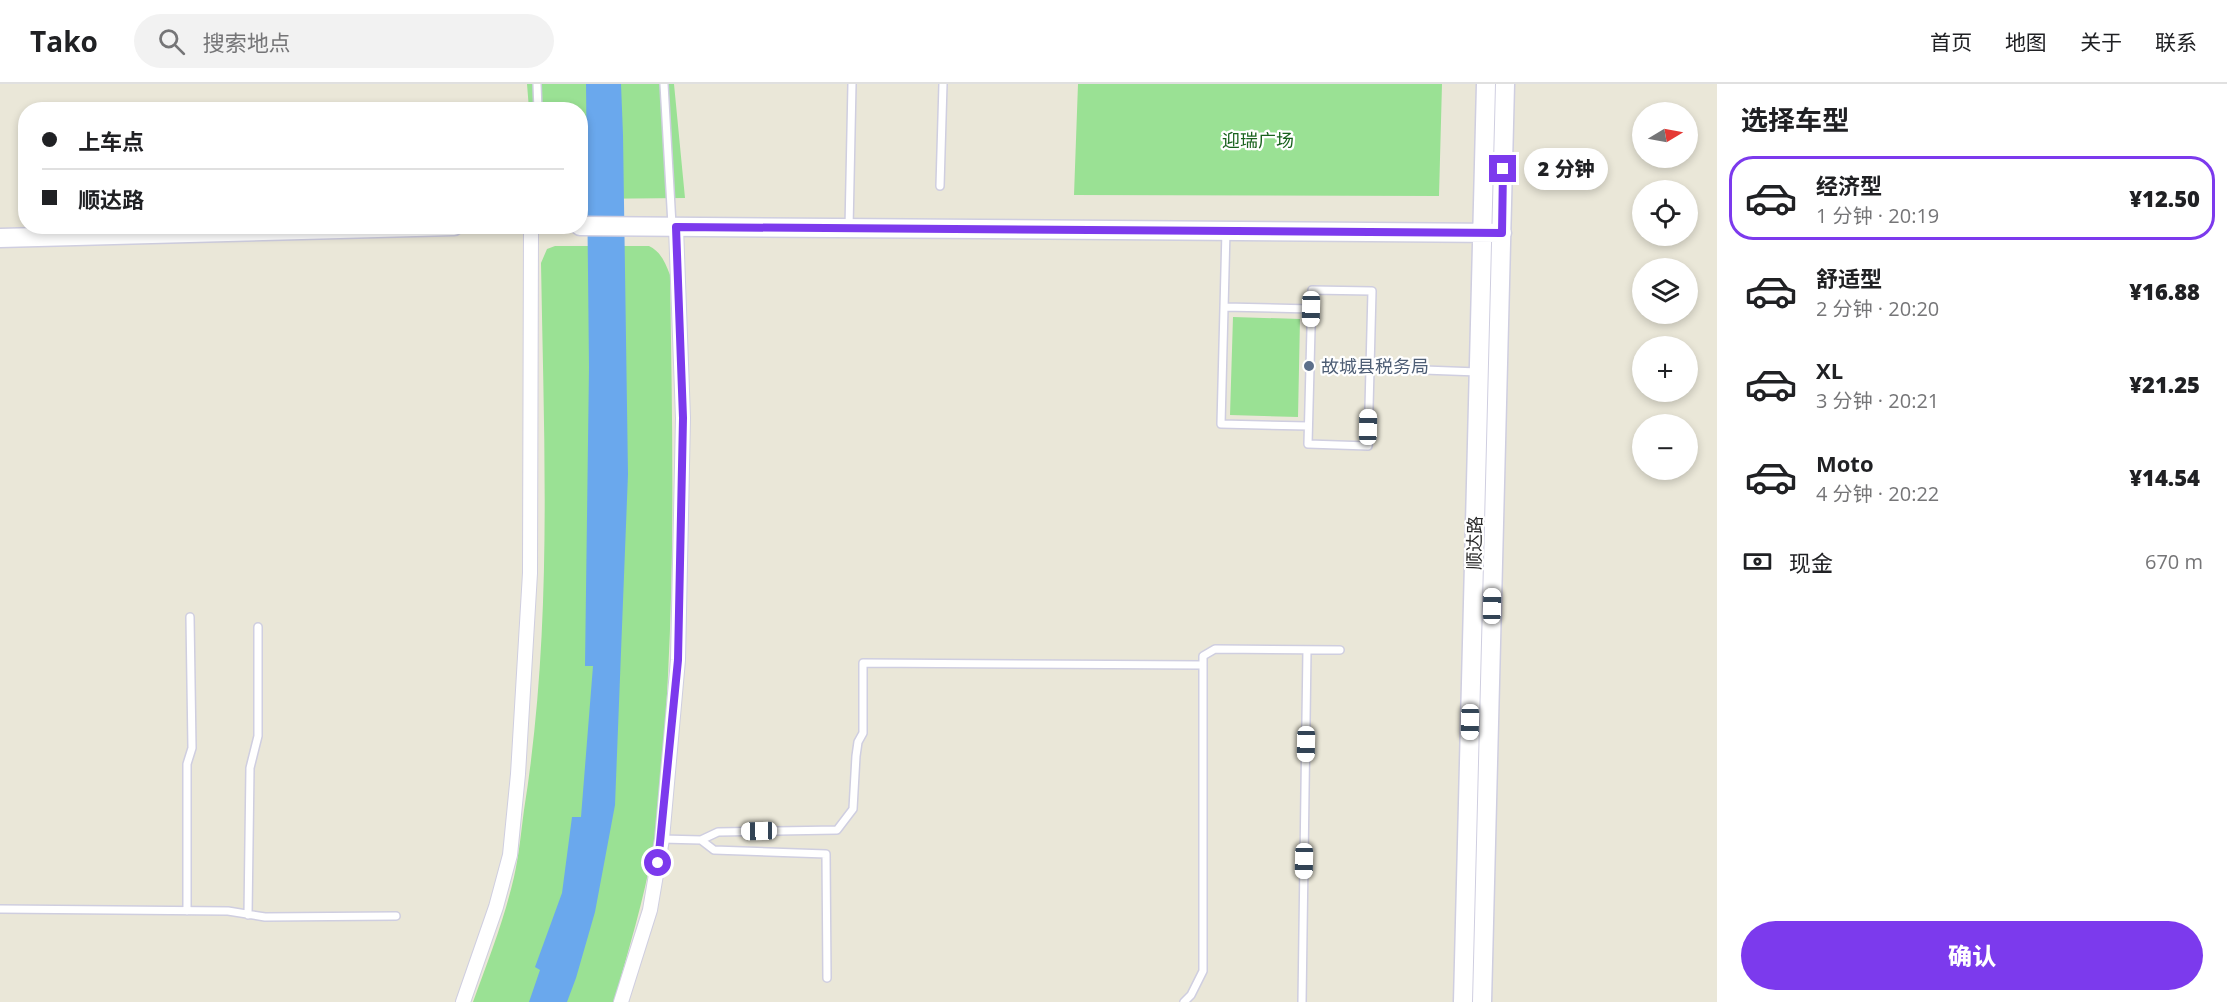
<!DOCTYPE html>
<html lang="zh">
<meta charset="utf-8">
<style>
body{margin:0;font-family:"Open Sans","Noto Sans SC",sans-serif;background:#f2f2f2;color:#202124;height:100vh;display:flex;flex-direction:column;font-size:22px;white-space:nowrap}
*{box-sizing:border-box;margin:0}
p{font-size:20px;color:#757577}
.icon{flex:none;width:33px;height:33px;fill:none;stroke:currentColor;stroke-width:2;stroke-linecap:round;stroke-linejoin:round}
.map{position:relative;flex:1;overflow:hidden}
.details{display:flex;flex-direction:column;background:#fff;width:510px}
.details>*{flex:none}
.hud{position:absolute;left:18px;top:18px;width:570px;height:132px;border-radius:24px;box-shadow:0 3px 9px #0003;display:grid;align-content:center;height:132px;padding:0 24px;background:#fff}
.needle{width:39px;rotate:80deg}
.controls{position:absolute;left:1632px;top:18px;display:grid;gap:12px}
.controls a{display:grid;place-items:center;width:66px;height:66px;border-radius:50%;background:#fff;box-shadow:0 3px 9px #0003;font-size:30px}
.end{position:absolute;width:27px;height:27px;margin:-14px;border:8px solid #7c3aed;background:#fff;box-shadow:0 0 0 3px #fff}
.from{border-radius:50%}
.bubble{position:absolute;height:42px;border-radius:21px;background:#fff;box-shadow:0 3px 9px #0003;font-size:20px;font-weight:800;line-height:42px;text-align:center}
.car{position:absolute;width:18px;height:36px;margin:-18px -9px;border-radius:8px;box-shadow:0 0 4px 2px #0007;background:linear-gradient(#fff 24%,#345 0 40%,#fff 0 76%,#345 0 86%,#fff 0)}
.hud b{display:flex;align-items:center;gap:21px;height:57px;font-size:22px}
.hud b+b{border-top:2px solid #e0e0e0}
.hud i{width:15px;height:15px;background:#202124}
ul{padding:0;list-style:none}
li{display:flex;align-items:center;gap:18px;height:84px;margin:0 12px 9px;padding:0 12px;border:3px solid transparent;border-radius:24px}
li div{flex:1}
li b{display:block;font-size:22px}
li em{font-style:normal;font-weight:800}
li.on{border-color:#7c3aed}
li>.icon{width:54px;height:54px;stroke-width:1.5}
h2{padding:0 24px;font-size:27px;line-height:72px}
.pay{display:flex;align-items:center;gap:15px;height:66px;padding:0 24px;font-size:22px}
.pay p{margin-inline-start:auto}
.cta{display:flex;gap:12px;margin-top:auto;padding:12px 24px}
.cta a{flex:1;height:69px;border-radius:36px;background:#7c3aed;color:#fff;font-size:24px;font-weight:800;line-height:69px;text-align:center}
header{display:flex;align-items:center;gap:36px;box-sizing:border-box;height:84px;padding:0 30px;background:#fff;border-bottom:2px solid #e0e0e0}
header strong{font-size:28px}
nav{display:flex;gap:33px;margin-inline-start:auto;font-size:21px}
.search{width:420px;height:54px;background:#f2f2f2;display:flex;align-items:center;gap:15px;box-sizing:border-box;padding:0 21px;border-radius:33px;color:#757577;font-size:22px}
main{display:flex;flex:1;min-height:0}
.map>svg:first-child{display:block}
.green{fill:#9ae194}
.water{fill:#6aa8ed}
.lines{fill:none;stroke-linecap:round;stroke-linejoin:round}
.lane-casing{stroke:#cfcee0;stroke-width:10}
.street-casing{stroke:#cfcee0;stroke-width:16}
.secondary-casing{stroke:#cfcee0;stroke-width:21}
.lane{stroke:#fff;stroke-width:7}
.street{stroke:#fff;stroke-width:14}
.secondary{stroke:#fff;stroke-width:18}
.route{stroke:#7c3aed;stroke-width:8}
.service-dot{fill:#5c6f8a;stroke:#fff;stroke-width:2}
.labels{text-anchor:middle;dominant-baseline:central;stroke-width:4.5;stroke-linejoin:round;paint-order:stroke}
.park-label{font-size:18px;fill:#19621d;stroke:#fff}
.service-label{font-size:18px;fill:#4e5e75;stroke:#fff;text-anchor:start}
.street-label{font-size:18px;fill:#272727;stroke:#fff}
</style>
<header>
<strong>Tako</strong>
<div class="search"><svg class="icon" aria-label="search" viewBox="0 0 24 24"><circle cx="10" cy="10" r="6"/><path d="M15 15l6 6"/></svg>搜索地点</div>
<nav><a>首页</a><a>地图</a><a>关于</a><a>联系</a></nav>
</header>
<main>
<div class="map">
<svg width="1717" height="918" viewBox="0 0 1717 918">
<rect width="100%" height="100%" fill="#eae7d8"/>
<path class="green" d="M527 0H674L685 114 581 115 580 26 529 25Z
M1078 0H1442L1439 112 1074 111Z
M555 162H649C661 168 665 178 670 191 672 324 675 458 668 591 665 648 663 707 653 764 644 816 628 867 614 918H473C488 877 504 836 514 793 519 771 521 749 524 726 553 545 544 362 541 179L547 165Z
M1233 233 1300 235 1298 333 1230 331Z"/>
<path class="water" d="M586 0H621L623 51 628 390 615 721 595 828 576 894 567 918H529L540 886 535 883 562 809 572 733H581L593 582H585L589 283Z"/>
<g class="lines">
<g class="lane-casing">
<path id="lane" d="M537 0 538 26
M664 0 672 141
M940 102 943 0
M849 144 852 0
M1226 147 1221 340 1308 342
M1312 206 1372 207 1368 362 1308 360Z
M1224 223 1311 225
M1370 284 1478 288
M662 755 701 756 718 748 837 746 853 725 856 672 858 658 863 649V579L1203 581
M701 756 714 766 826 770 827 894
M0 825 228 827 265 833 396 832
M187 827V680L192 664 190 533
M248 831 250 684 258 652V543
M1184 918 1191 911 1203 887V572L1215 565 1340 566
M1302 918 1307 566"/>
</g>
<g class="street-casing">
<path id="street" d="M463 918 496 823 510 771 518 690 530 489 531 142
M621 918 650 826 662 755 678 576 683 334 676 143"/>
</g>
<g class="secondary-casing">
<path id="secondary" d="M580 142 1502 149
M0 154 454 142
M1463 918 1486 0
M1482 918 1505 0"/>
</g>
<use href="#lane" class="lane"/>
<use href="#street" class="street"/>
<use href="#secondary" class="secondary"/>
</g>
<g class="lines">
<path class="route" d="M658 779 678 576 683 334 676 143 1502 149 1503 85"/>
</g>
<circle class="service-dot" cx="1309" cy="282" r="6"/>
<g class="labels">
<g class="park-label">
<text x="1258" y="56">迎瑞广场</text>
</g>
<g class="service-label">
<text x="1321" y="282">故城县税务局</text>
</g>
<g class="street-label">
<text transform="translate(1474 459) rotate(-89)">顺达路</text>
</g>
</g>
</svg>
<div class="controls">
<a><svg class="needle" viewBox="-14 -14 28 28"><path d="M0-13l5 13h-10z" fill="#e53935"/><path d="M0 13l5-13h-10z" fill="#757577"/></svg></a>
<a><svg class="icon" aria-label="locate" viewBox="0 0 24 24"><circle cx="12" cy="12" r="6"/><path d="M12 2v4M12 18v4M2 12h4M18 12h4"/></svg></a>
<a><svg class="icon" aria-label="layers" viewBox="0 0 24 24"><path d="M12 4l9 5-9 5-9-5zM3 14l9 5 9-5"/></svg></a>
<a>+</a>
<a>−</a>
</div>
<i class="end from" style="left:658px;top:779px"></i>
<i class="end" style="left:1503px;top:85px"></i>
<div class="bubble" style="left:1524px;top:64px;width:84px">2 分钟</div>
<i class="car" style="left:1311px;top:225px;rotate:181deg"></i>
<i class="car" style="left:1368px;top:343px;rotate:1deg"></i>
<i class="car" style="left:1492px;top:522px;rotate:1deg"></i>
<i class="car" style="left:1470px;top:638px;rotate:181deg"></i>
<i class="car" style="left:1306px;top:660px;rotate:181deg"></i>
<i class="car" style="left:759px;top:747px;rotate:269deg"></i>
<i class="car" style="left:1304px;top:777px;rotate:181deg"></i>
<div class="hud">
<b><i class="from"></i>上车点</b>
<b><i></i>顺达路</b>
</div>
</div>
<section class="details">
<h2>选择车型</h2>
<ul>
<li class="on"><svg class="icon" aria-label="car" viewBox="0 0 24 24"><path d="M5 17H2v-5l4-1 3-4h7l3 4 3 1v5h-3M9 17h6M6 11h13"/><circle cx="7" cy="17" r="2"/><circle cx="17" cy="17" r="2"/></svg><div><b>经济型</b><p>1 分钟 · 20:19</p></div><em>¥12.50</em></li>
<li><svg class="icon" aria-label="car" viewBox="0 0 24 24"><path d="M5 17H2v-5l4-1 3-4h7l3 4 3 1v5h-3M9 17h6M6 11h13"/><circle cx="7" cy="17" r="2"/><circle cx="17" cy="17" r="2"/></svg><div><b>舒适型</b><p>2 分钟 · 20:20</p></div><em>¥16.88</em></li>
<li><svg class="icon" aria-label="car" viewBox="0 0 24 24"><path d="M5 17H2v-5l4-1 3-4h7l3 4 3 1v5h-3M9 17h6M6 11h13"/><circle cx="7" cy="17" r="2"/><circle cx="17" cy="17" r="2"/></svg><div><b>XL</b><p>3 分钟 · 20:21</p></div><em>¥21.25</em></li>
<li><svg class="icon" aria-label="car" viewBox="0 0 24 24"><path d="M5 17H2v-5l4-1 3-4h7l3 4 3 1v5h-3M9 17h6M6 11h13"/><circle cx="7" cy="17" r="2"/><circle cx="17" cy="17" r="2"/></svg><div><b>Moto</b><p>4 分钟 · 20:22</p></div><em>¥14.54</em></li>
</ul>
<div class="pay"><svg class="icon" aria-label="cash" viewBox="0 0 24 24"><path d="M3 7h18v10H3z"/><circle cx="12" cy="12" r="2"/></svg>现金<p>670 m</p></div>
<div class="cta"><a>确认</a></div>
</section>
</main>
